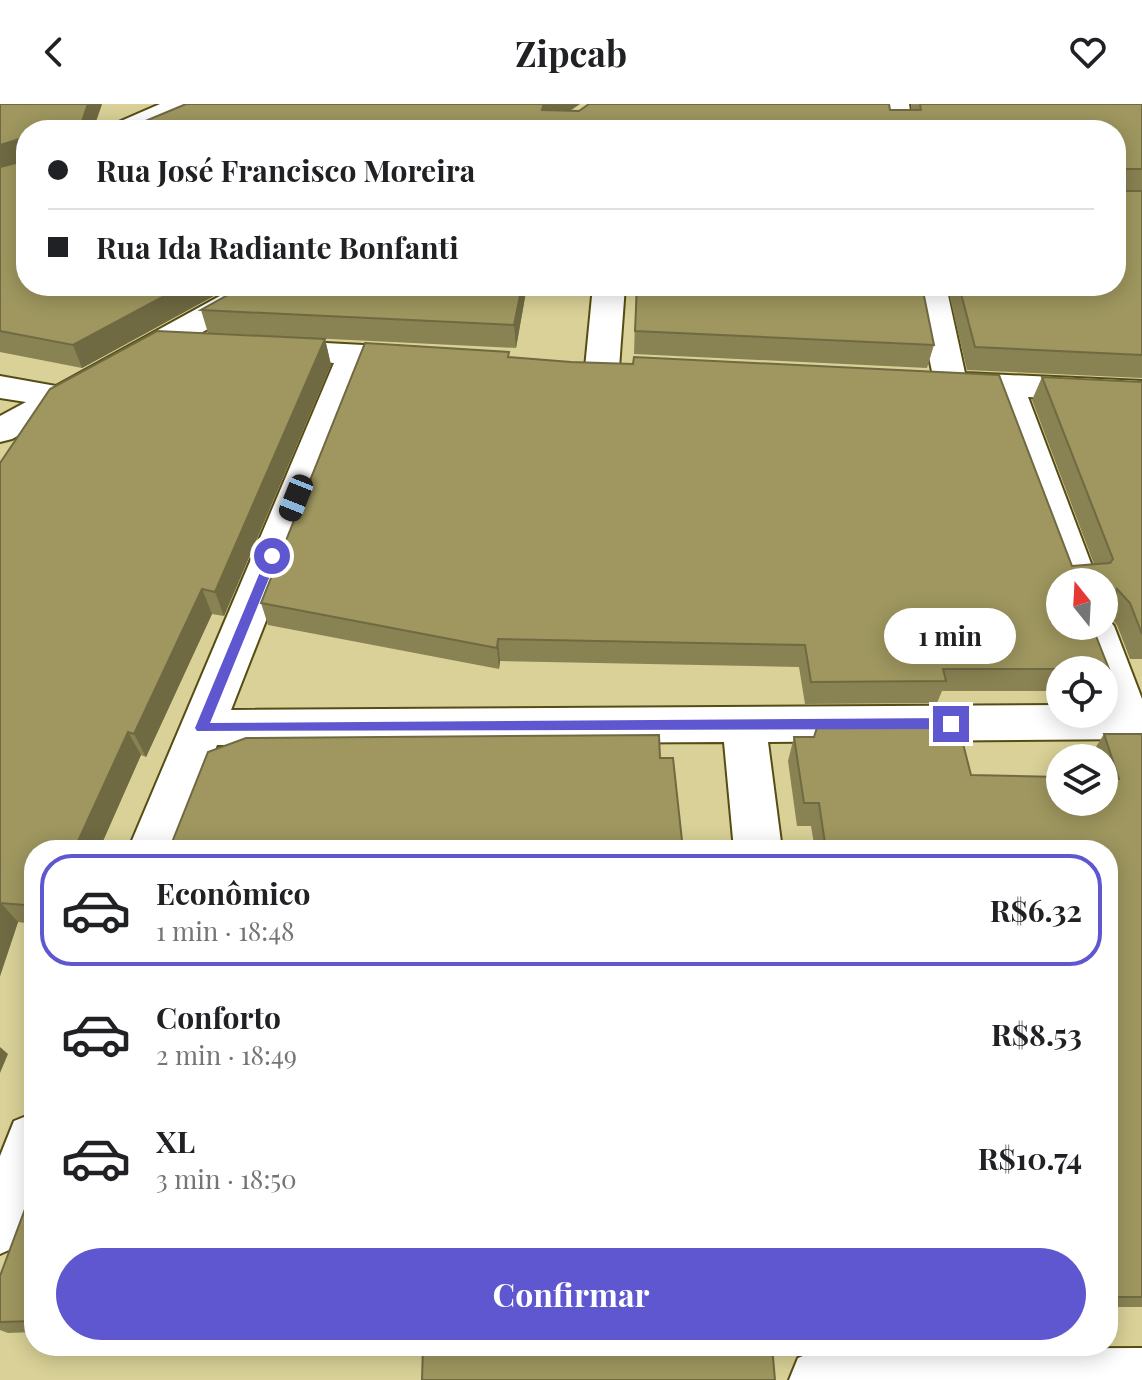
<!DOCTYPE html>
<html lang="pt">
<meta charset="utf-8">
<style>
body{margin:0;font-family:"Playfair Display",serif;background:#f2f2f2;color:#202124;height:100vh;display:flex;flex-direction:column;font-size:30px;white-space:nowrap}
*{box-sizing:border-box;margin:0}
p{font-size:26px;color:#757577}
.icon{flex:none;width:44px;height:44px;fill:none;stroke:currentColor;stroke-width:2;stroke-linecap:round;stroke-linejoin:round}
.map{position:relative;flex:1;overflow:hidden}
.panel{position:absolute;left:24px;top:736px;width:1094px;height:516px;display:flex;flex-direction:column;background:#fff;border-radius:32px;box-shadow:0 4px 20px #0003}
.panel>*{flex:none}
.hud{position:absolute;left:16px;top:16px;width:1110px;height:176px;border-radius:32px;box-shadow:0 4px 20px #0003;display:grid;align-content:center;height:176px;padding:0 32px;background:#fff}
.needle{width:52px;rotate:342deg}
.tools{position:absolute;left:1046px;top:464px;display:grid;gap:16px}
.tools a{display:grid;place-items:center;width:72px;height:72px;border-radius:50%;background:#fff;box-shadow:0 4px 20px #0003;font-size:40px}
.end{position:absolute;width:36px;height:36px;margin:-18px;border:10px solid #5f57d0;background:#fff;box-shadow:0 0 0 4px #fff}
.from{border-radius:50%}
.bubble{position:absolute;height:56px;border-radius:28px;background:#fff;box-shadow:0 4px 20px #0003;font-size:26px;font-weight:700;line-height:56px;text-align:center}
.car{position:absolute;width:24px;height:48px;margin:-24px -12px;border-radius:10px;box-shadow:0 0 6px 2px #0007;background:linear-gradient(#222 24%,#8ab4d8 0 40%,#222 0 76%,#8ab4d8 0 86%,#222 0)}
.hud b{display:flex;align-items:center;gap:28px;height:76px;font-size:30px}
.hud b+b{border-top:2px solid #e0e0e0}
.hud i{width:20px;height:20px;background:#202124}
ul{padding:14px 0 0;list-style:none}
li{display:flex;align-items:center;gap:24px;height:112px;margin:0 16px 12px;padding:0 16px;border:4px solid transparent;border-radius:32px}
li div{flex:1}
li b{display:block;font-size:30px}
li em{font-style:normal;font-weight:700}
li.current{border-color:#5f57d0}
li>.icon{width:72px;height:72px;stroke-width:1.5}
.primary-button{display:flex;gap:16px;margin-top:auto;padding:16px 32px}
.primary-button a{flex:1;height:92px;border-radius:48px;background:#5f57d0;color:#fff;font-size:32px;font-weight:700;line-height:92px;text-align:center}
header{display:flex;justify-content:space-between;align-items:center;height:104px;padding:0 32px;background:#fff;font-size:36px;font-weight:700}
.map>svg:first-child{display:block}
.lines{fill:none;stroke-linecap:round;stroke-linejoin:round}
.minor-casing{stroke:#554d13;stroke-width:4}
.minor{fill:#fff;fill-rule:evenodd}
.wall{fill:#898252}
.shaded-wall{fill:#6f6a42}
.building{fill:#9f975f;stroke:#6f6a42;stroke-width:2}
.route{fill:#5f57d0}
</style>
<header><svg class="icon" aria-label="back" viewBox="0 0 24 24"><path d="M15 5l-7 7 7 7"/></svg>Zipcab<svg class="icon" aria-label="heart" viewBox="0 0 24 24"><path d="M12 20l-8-8c-3-5 5-10 8-4 3-6 11-1 8 4z"/></svg></header>
<div class="map">
<svg width="1142" height="1276" viewBox="0 0 1142 1276">
<rect width="100%" height="100%" fill="#d9d197"/>
<g class="lines">
<g class="minor-casing">
<path id="minor" d="M160 0H195L191 5 145 26H110L114 20Z
M883 0H909L913 26H887Z
M238 182H277L272 189 12 335 0 338V312L26 298 0 294V272L56 282Z
M593 182H625L619 264 614 271 602 274 590 271 585 264Z
M914 182H946L965 269 1142 277V299L1028 293 1098 478H1060V481L1058 478 993 292 933 286 928 279 933 272Z
M269 236 420 244 432 247 437 254 432 261 420 264 366 261 231 606 1060 601V610H1104V566H1089L1074 522H1104V510L1114 522 1142 595V635L768 638 782 746H734L724 638 217 641 176 746H128L334 259 257 253 253 246 257 239Z
M34 1009V1108L20 1141 0 1150V1052L14 1017Z
M1142 1244V1276H789L798 1254 820 1245Z"/>
</g>
<use href="#minor" class="minor"/>
</g>
<path class="wall" d="M0 0H102L93 26H26V182H232L82 264 0 248Z
M186 0H580L570 7 912 6 911 0H1142V274L967 266 947 182H1116Z
M244 182H527L516 244 208 229 201 206Z
M636 182 934 241 927 264 634 250Z
M325 235 331 261 224 512 212 510 146 653 141 651 99 746H34V820L18 818 0 872V359Z
M509 248V253L1072 462 1094 460 1032 296 1042 273 1142 278V555H1130L1117 521 1106 509 1104 514V478H1060L1109 565 1104 574V566H1060V587H942L937 599 805 600 799 563 500 557 499 565 268 521 261 499Z
M1104 630H1142V1203H1108V746H815L811 722H797L788 657 794 633 971 671 1104 698V654H1089Z
M34 1081V1228L8 1229 0 1226V1172Z"/>
<path class="shaded-wall" d="M88 0H102L93 26H79Z
M546 0H580L543 23V26V2Z
M19 35 26 58 0 66V41Z
M183 182H232L82 264 73 241Z
M522 182H527L516 244 514 221Z
M325 235 331 261 224 512 215 488Z
M202 485 212 510 146 653 134 630Z
M498 535 500 557 499 565 497 544Z
M128 628 141 651 99 746H74Z
M34 783V812L25 801Z
M0 798 18 818 0 872Z
M0 943 8 950 0 969Z"/>
<path class="building" d="M0 0H88L79 26H26V182H183L73 241 0 227V63L20 58 19 35 0 41Z
M186 0H546L543 2 542 6 579 7 589 0H889L890 6H921L920 0H1142V65H1123V87H1142V251L975 243 959 182H1116V26H124Z
M244 182H522L514 221 201 206Z
M637 182H922L934 241 635 227Z
M157 227 325 235 215 488 202 485 134 630 128 628 74 746H34V783L25 801 0 799V359L50 285Z
M365 239 509 248 508 253 571 258 633 260 634 253 999 271 1072 462 1110 459 1113 455 1042 273 1142 278V530L1130 499 1117 485 1113 497H1104V478H1060V522H1092L1109 565H943L946 577 811 578 805 541 498 535 497 544 261 499Z
M957 616 971 671 1060 673V698H1104V674L1119 675 1104 630H1142V1193H1108V746H826L819 699H804L794 633H814L819 617Z
M659 631 660 654H673L683 746H169L208 648 246 634Z
M34 1081V1217L0 1218V1172Z
M423 1242H772L775 1276H422Z"/>
<path class="route" d="M268 449 278 452 210 619 951 614 958 620 951 625 197 627 195 624Z"/>
</svg>
<div class="tools">
<a><svg class="needle" viewBox="-14 -14 28 28"><path d="M0-13l5 13h-10z" fill="#e53935"/><path d="M0 13l5-13h-10z" fill="#757577"/></svg></a>
<a><svg class="icon" aria-label="locate" viewBox="0 0 24 24"><circle cx="12" cy="12" r="6"/><path d="M12 2v4M12 18v4M2 12h4M18 12h4"/></svg></a>
<a><svg class="icon" aria-label="layers" viewBox="0 0 24 24"><path d="M12 4l9 5-9 5-9-5zM3 14l9 5 9-5"/></svg></a>
</div>
<i class="end from" style="left:272px;top:452px"></i>
<i class="end" style="left:951px;top:620px"></i>
<div class="bubble" style="left:884px;top:504px;width:132px">1 min</div>
<i class="car" style="left:296px;top:394px;rotate:202deg"></i>
<div class="hud">
<b><i class="from"></i>Rua José Francisco Moreira</b>
<b><i></i>Rua Ida Radiante Bonfanti</b>
</div>
<section class="panel">
<ul>
<li class="current"><svg class="icon" aria-label="car" viewBox="0 0 24 24"><path d="M5 17H2v-5l4-1 3-4h7l3 4 3 1v5h-3M9 17h6M6 11h13"/><circle cx="7" cy="17" r="2"/><circle cx="17" cy="17" r="2"/></svg><div><b>Econômico</b><p>1 min · 18:48</p></div><em>R$6.32</em></li>
<li><svg class="icon" aria-label="car" viewBox="0 0 24 24"><path d="M5 17H2v-5l4-1 3-4h7l3 4 3 1v5h-3M9 17h6M6 11h13"/><circle cx="7" cy="17" r="2"/><circle cx="17" cy="17" r="2"/></svg><div><b>Conforto</b><p>2 min · 18:49</p></div><em>R$8.53</em></li>
<li><svg class="icon" aria-label="car" viewBox="0 0 24 24"><path d="M5 17H2v-5l4-1 3-4h7l3 4 3 1v5h-3M9 17h6M6 11h13"/><circle cx="7" cy="17" r="2"/><circle cx="17" cy="17" r="2"/></svg><div><b>XL</b><p>3 min · 18:50</p></div><em>R$10.74</em></li>
</ul>
<div class="primary-button"><a>Confirmar</a></div>
</section>
</div>
